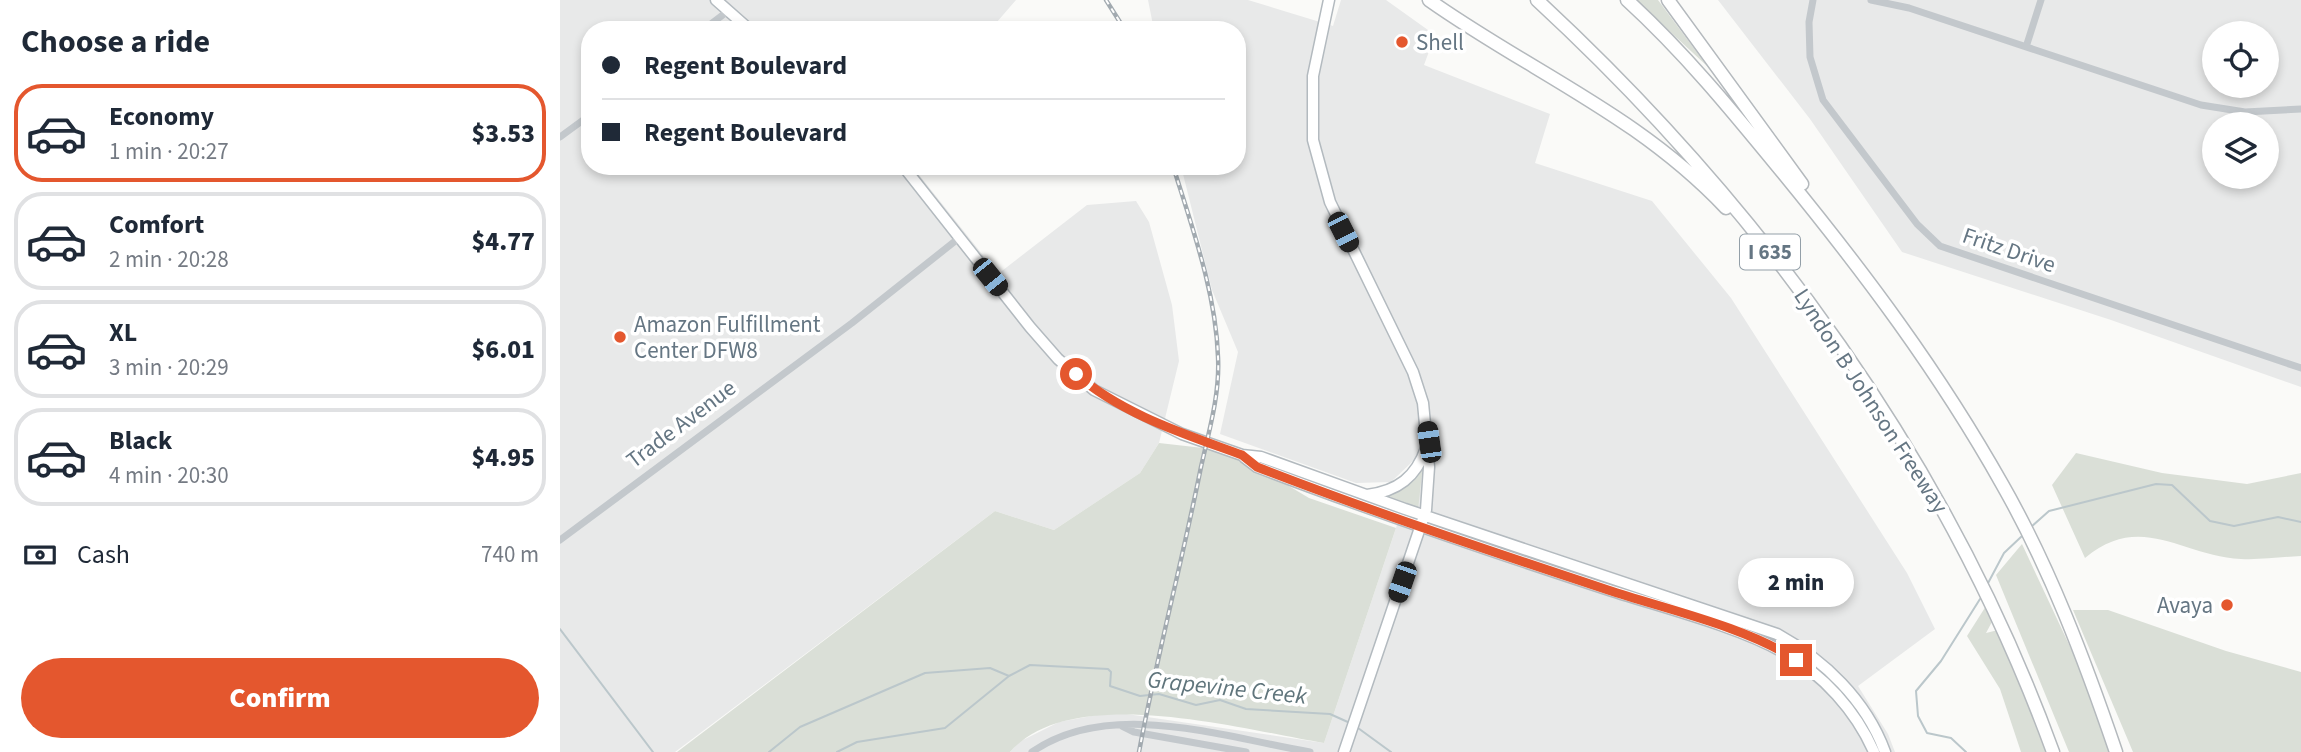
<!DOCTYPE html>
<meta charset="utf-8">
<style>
body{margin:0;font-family:"Source Sans 3",sans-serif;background:#f6f6f7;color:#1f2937;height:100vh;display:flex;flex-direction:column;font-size:26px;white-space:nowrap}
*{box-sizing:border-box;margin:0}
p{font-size:23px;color:#747a83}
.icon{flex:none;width:38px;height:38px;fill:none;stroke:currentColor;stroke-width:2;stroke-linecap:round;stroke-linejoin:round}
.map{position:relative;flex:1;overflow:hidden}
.panel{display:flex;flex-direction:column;background:#fff;width:560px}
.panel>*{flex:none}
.hud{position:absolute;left:21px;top:21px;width:665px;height:154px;border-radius:28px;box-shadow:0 4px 10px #0003;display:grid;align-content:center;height:154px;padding:0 21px;background:#fff}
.buttons{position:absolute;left:1642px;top:21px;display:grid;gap:14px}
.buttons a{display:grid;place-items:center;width:77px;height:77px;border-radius:50%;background:#fff;box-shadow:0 4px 10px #0003;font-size:35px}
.end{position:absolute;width:32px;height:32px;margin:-16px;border:9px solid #e4572e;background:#fff;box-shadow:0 0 0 4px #fff}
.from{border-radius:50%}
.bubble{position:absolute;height:49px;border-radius:24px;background:#fff;box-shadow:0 4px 10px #0003;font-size:23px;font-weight:800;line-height:49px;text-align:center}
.car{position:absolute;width:21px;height:42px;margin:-21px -10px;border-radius:9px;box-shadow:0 0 5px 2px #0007;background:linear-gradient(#222 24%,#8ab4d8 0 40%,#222 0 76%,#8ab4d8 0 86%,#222 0)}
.hud b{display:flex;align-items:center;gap:24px;height:66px;font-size:26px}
.hud b+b{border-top:2px solid #e0e1e3}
.hud i{width:18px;height:18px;background:#1f2937}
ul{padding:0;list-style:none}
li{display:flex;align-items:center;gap:21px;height:98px;margin:0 14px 10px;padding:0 7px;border:4px solid #e0e1e3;border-radius:28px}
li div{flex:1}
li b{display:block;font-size:26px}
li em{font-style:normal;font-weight:800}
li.on{border-color:#e4572e}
li>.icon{width:63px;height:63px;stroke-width:1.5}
h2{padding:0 21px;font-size:32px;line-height:84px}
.pay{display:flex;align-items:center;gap:18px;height:77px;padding:0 21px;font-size:26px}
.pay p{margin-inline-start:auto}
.action{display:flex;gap:14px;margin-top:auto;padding:14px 21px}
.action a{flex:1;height:80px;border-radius:42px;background:#e4572e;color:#fff;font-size:28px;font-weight:800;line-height:80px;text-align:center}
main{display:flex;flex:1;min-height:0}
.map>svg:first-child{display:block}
.built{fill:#e8e9e9;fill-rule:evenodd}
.green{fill:#dadfd7}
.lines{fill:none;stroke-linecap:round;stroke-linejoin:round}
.stream{stroke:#bbc7cb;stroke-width:2}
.secondary-casing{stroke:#b3babf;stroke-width:13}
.highway-casing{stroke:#b4b9bd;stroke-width:15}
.street{stroke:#c3c8cc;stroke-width:7}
.secondary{stroke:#fff;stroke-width:10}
.highway{stroke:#fff;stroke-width:12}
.rail-casing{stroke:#a2aab0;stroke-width:4.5}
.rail{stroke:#fff;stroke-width:2;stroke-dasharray:5;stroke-linecap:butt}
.route{stroke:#e4572e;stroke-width:9}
.poi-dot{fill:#e4572e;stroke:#fff;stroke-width:2.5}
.labels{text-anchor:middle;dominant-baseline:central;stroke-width:7;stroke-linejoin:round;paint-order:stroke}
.shield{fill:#fff;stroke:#939fa8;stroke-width:2}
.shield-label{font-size:21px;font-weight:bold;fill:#657683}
.poi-label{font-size:23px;fill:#657683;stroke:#fff;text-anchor:start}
.street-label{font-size:23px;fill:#657683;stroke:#fff}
.water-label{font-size:24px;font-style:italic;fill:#60757c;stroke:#fff}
</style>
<main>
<section class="panel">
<h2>Choose a ride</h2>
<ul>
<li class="on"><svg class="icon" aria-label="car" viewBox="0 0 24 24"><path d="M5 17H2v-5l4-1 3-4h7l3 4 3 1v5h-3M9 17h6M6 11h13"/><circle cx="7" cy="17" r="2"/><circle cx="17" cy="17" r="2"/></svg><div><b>Economy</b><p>1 min · 20:27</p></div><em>$3.53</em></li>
<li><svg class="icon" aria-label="car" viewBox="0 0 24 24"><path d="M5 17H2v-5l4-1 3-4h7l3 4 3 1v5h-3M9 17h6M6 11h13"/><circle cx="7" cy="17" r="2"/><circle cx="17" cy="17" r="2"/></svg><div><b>Comfort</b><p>2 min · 20:28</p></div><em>$4.77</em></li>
<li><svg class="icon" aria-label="car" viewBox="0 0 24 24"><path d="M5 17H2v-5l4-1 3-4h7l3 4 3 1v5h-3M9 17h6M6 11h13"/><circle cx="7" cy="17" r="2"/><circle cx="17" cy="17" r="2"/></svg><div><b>XL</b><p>3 min · 20:29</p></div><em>$6.01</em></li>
<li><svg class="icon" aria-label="car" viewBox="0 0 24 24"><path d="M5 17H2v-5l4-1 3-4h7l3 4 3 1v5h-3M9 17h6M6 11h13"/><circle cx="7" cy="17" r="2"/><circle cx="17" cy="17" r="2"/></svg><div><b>Black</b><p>4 min · 20:30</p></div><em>$4.95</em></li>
</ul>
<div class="pay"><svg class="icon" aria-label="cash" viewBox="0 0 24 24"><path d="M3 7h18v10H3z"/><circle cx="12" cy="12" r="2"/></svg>Cash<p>740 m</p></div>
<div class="action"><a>Confirm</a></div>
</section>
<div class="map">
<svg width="1741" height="752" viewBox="0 0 1741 752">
<rect width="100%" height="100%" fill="#fafaf8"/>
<path class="built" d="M0 0H456L430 30H30V166H352L438 274 527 205 576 201 589 222 612 305 619 361 599 443 580 473 494 530 435 511 115 752H0Z
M588 0H688L773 26 781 0H826L875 35 864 65 990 114 975 163 1092 201 1171 298 1347 573 1375 629 1298 686 1328 734 1335 752H450L459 742 499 722 553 712 764 743 836 528 853 461 831 482 796 483 660 434 678 352 652 290 621 166H677V30H594Z
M1158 0H1741V387L1551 320 1342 252 1250 119ZM1654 33H1706V86H1654ZM1654 124H1706V177H1654Z"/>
<path class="green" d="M1076 0H1098L1147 66Z
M599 443 670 451 749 498 836 528 764 743C683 730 512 681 450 752H117L435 511 494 530 580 473Z
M1516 453 1602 473 1687 484 1741 473V556C1721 557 1700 560 1681 559 1622 556 1581 511 1525 558L1492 485Z
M863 464 858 510 825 498V495Z
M1462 544 1520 668 1550 752H1509L1436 575Z
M1426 606 1433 620 1426 633 1438 630 1488 752H1461L1440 689 1407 636Z
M1513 610H1548L1666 651 1741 672V752H1573Z"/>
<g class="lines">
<path class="stream" d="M1471 527 1489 511 1596 484 1612 485 1650 521 1674 526 1718 517 1741 522
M1427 585 1444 553 1462 536
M0 629 93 752
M798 728 831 752
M209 752 240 727 365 673 430 668 449 676
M277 752 297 742 385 728 449 676 470 665 548 669 551 672 550 686 580 696 599 694 636 705 660 700 686 709 770 714 790 723
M1406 752 1391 738 1367 733 1358 716 1356 691 1381 661 1420 599"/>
<g class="secondary-casing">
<path id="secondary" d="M156 0 190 30
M769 0 753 76V140L770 202 853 372 863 403 869 467 866 510 784 752
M343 166 470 327 498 359 534 390 622 434 682 455 701 457 845 509 1217 634C1264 660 1306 700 1325 752
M684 457 697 467C812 511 927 550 1043 588 1097 606 1175 625 1223 652 1263 674 1296 711 1314 752
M807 495C838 491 856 477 866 448"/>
</g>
<g class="highway-casing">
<path id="highway" d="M869 0C971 72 1078 115 1166 208
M977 0C1202 208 1388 463 1493 752
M1067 0C1125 53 1173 112 1223 173 1304 272 1379 372 1442 484 1490 568 1525 661 1556 752
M1108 0 1242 184"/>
</g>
<path class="street" d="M1253 0 1249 22 1250 57 1263 100 1357 224 1380 246 1741 368
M1311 0 1349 8 1641 105 1685 112 1741 109
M143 30 168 11
M1466 47 1481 0
M0 137 30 115
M0 540 292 323 399 238
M562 726 574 732 686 752
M472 752C550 698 663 737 750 752"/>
<use href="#secondary" class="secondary"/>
<use href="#highway" class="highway"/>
<g class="rail-casing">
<path id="rail" d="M546 0 565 30
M579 752C597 656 622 562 641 467 649 431 660 394 658 357 656 293 632 227 613 166"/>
</g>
<use href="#rail" class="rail"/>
</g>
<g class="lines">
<path class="route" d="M516 374C563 415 625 434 682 455L697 467C813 512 930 551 1048 590 1105 609 1187 627 1236 660"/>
</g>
<g class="poi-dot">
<circle cx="842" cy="42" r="7"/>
<circle cx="60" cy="337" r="7"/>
<circle cx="1667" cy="605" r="7"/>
</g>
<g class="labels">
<rect class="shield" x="1180" y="234.5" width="60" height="35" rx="5"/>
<g class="shield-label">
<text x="1210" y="252">I 635</text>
</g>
<g class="poi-label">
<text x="856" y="42">Shell</text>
<text x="74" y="324">Amazon Fulfillment<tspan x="74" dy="26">Center DFW8</tspan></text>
<text x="1653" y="605" text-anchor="end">Avaya</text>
</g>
<g class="street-label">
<text transform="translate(1449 250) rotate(19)">Fritz Drive</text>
<text transform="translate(1311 401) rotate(57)">Lyndon B Johnson Freeway</text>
<text transform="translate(121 424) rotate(-37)">Trade Avenue</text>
</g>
<g class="water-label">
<text transform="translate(667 688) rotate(6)">Grapevine Creek</text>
</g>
</g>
</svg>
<div class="buttons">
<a><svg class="icon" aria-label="locate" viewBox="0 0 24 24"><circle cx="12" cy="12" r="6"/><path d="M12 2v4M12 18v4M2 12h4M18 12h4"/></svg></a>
<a><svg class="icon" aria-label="layers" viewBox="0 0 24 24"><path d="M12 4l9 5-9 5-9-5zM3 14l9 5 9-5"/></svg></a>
</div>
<i class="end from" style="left:516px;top:374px"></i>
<i class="end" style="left:1236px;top:660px"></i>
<div class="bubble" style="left:1178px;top:558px;width:116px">2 min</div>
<i class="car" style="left:783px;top:232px;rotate:153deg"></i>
<i class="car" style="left:430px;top:277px;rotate:141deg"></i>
<i class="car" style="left:869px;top:442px;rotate:352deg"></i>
<i class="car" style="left:842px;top:582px;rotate:199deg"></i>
<div class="hud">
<b><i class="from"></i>Regent Boulevard</b>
<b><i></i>Regent Boulevard</b>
</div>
</div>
</main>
